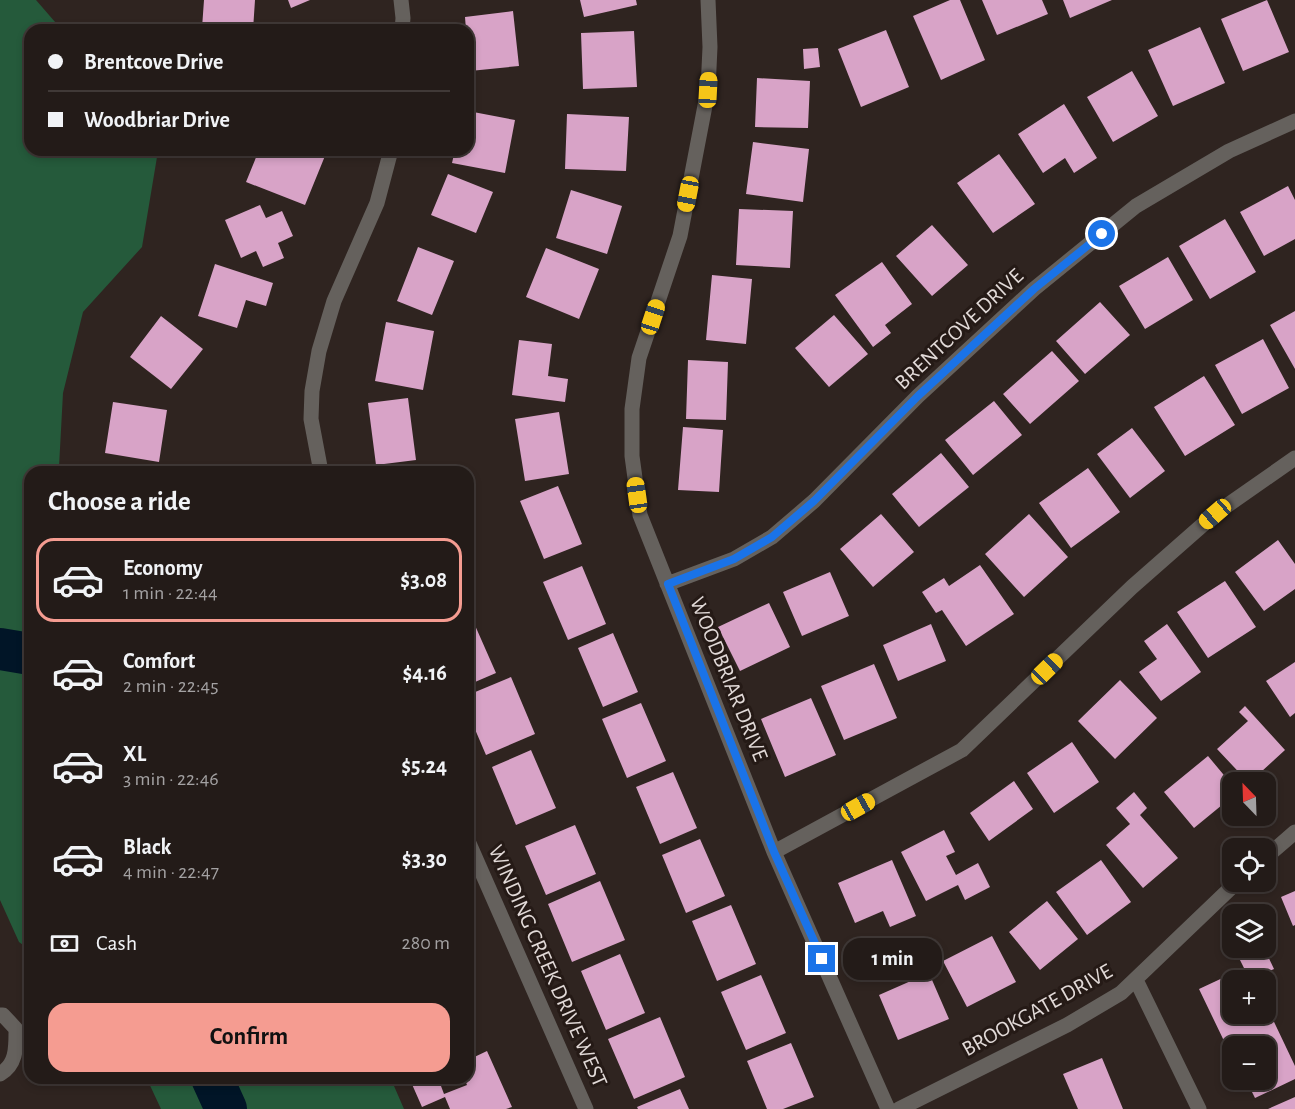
<!DOCTYPE html>
<meta charset="utf-8">
<style>
body{margin:0;font-family:"Alegreya Sans",sans-serif;background:#2b2421;color:#f1f3f6;height:100vh;display:flex;flex-direction:column;font-size:22px;white-space:nowrap}
*{box-sizing:border-box;margin:0}
p{font-size:20px;color:#a3a1a2}
.icon{flex:none;width:33px;height:33px;fill:none;stroke:currentColor;stroke-width:2;stroke-linecap:round;stroke-linejoin:round}
.map{position:relative;flex:1;overflow:hidden}
.sheet{position:absolute;left:24px;top:466px;width:450px;height:618px;display:flex;flex-direction:column;background:#231b18;border-radius:18px;box-shadow:0 3px 9px #0003,0 0 0 2px #403937}
.sheet>*{flex:none}
.top-card{position:absolute;left:24px;top:24px;width:450px;height:132px;border-radius:18px;box-shadow:0 3px 9px #0003,0 0 0 2px #403937;display:grid;align-content:center;height:132px;padding:0 24px;background:#231b18}
.needle{width:39px;rotate:337deg}
.buttons{position:absolute;left:1222px;top:772px;display:grid;gap:12px}
.buttons a{display:grid;place-items:center;width:54px;height:54px;border-radius:12px;background:#231b18;box-shadow:0 3px 9px #0003,0 0 0 2px #403937;font-size:30px}
.end{position:absolute;width:27px;height:27px;margin:-14px;border:8px solid #1a73e8;background:#fff;box-shadow:0 0 0 3px #fff}
.from{border-radius:50%}
.bubble{position:absolute;height:42px;border-radius:18px;background:#231b18;box-shadow:0 3px 9px #0003,0 0 0 2px #403937;font-size:20px;font-weight:600;line-height:42px;text-align:center}
.car{position:absolute;width:18px;height:36px;margin:-18px -9px;border-radius:8px;box-shadow:0 0 4px 2px #0007;background:linear-gradient(#f5c518 24%,#345 0 40%,#f5c518 0 76%,#345 0 86%,#f5c518 0)}
.top-card b{display:flex;align-items:center;gap:21px;height:57px;font-size:22px}
.top-card b+b{border-top:2px solid #403937}
.top-card i{width:15px;height:15px;background:#f1f3f6}
ul{padding:0;list-style:none}
li{display:flex;align-items:center;gap:18px;height:84px;margin:0 12px 9px;padding:0 12px;border:3px solid transparent;border-radius:18px}
li div{flex:1}
li b{display:block;font-size:22px}
li em{font-style:normal;font-weight:600}
li.current{border-color:#f59c91}
li>.icon{width:54px;height:54px;stroke-width:1.5}
h2{padding:0 24px;font-size:27px;line-height:72px}
.pay{display:flex;align-items:center;gap:15px;height:66px;padding:0 24px;font-size:22px}
.pay p{margin-inline-start:auto}
.action{display:flex;gap:12px;margin-top:auto;padding:12px 24px}
.action a{flex:1;height:69px;border-radius:18px;background:#f59c91;color:#111;font-size:24px;font-weight:600;line-height:69px;text-align:center}
.map>svg:first-child{display:block}
.forest{fill:#255a3b}
.lines{fill:none;stroke-linecap:round;stroke-linejoin:round}
.river{stroke:#011527;stroke-width:42}
.building{fill:#d8a3c7}
.minor{stroke:#65615d;stroke-width:15}
.route{stroke:#1a73e8;stroke-width:8}
.labels{text-anchor:middle;dominant-baseline:central;stroke-width:6;stroke-linejoin:round;paint-order:stroke}
.street-label{font-size:22px;fill:#e2dad8;stroke:#251a16}
</style>
<div class="map">
<svg width="1295" height="1109" viewBox="0 0 1295 1109">
<rect width="100%" height="100%" fill="#2f2420"/>
<path class="forest" d="M0 0H36L62 30H30V150H161L157 157 142 247 83 312 63 393 59 467 63 472H30V950L19 942 0 900Z
M147 1079H391L404 1109H161Z"/>
<g class="lines">
<path class="river" d="M0 649 30 654
M212 1078 226 1109"/>
</g>
<path class="building" d="M204 0H255L253 30 202 28Z
M288 0H310L291 8Z
M580 0H636L637 5 584 17Z
M950 0H960L985 60 941 80 913 16Z
M982 0H1042L1048 14 997 35Z
M1063 0H1112L1070 18Z
M1267 0 1289 52 1243 71 1221 19Z
M513 11 519 66 470 71 468 30H466L465 17Z
M1200 27 1225 83 1173 106 1148 50Z
M886 30 909 87 861 107 838 49Z
M634 31 637 87 583 89 581 33Z
M818 48 820 67 804 69 803 49Z
M1132 71 1158 116 1113 142 1087 97Z
M757 78 810 81 808 128 755 127Z
M1064 104 1097 158 1074 173 1065 158 1043 173 1018 134Z
M468 111 515 120 505 173 452 163 455 150H468Z
M567 114 629 117 626 171 565 169Z
M753 142 809 149 803 202 746 194Z
M259 150H324L327 151 305 205 246 182Z
M999 154 1035 204 993 233 957 183Z
M448 174 493 192 476 233 431 215Z
M1288 186 1295 200V239L1264 256 1240 212Z
M571 190 622 206 607 254 556 238Z
M260 205 266 218 282 211 293 236 278 243 284 258 263 267 256 251 241 258 225 220Z
M739 209 793 211 790 268 736 265Z
M1225 219 1256 272 1210 299 1179 246Z
M932 225 968 265 932 296 896 256Z
M418 247 454 261 432 315 397 301Z
M546 248 599 269 579 319 526 297Z
M1168 257 1193 300 1145 329 1119 286Z
M882 262 912 304 885 325 891 333 873 347 835 295Z
M215 264 273 283 266 306 246 300 237 328 198 316Z
M712 275 752 279 746 344 706 340Z
M1100 302 1130 335 1085 374 1056 341Z
M1295 311V369L1270 325Z
M834 315 868 354 829 387 795 348Z
M161 316 203 349 171 389 130 357Z
M386 322 434 331 423 390 375 381Z
M1263 339 1289 388 1242 414 1215 365Z
M519 340 552 344 548 376 568 379 565 402 512 395Z
M1052 351 1079 381 1030 424 1003 394Z
M688 360 728 362 726 420 686 419Z
M1204 376 1235 425 1185 456 1154 407Z
M408 398 416 460 376 465 368 403Z
M994 401 1022 435 973 475 945 440Z
M113 402 167 410 159 462 105 453Z
M559 412 569 474 525 481 515 419Z
M683 427 723 430 719 492 678 490Z
M1132 428 1165 471 1130 498 1097 454Z
M941 453 969 487 919 527 892 494Z
M1088 468 1120 512 1071 548 1039 503Z
M558 486 582 544 544 559 520 501Z
M881 514 914 552 873 587 840 549Z
M1029 514 1068 557 1024 597 985 554Z
M1278 540 1295 564V589L1264 611 1235 572Z
M980 565 1014 614 966 646 942 610 936 613 922 592 944 578 949 586Z
M582 566 606 624 568 640 543 582Z
M830 572 849 616 802 636 783 592Z
M1225 581 1256 627 1208 658 1177 612Z
M769 603 790 647 740 671 718 627Z
M470 614 496 673 468 685V615Z
M931 624 946 661 898 681 883 645Z
M1167 624 1201 672 1161 701 1139 672 1157 659 1144 641Z
M613 633 638 692 603 707 578 648Z
M1295 662V713L1290 717 1266 681Z
M874 664 897 718 844 740 821 686Z
M511 677 535 734 486 755 468 713V695Z
M1120 680 1157 718 1115 759 1078 721Z
M811 698 836 755 785 777 761 719Z
M641 703 666 761 627 778 602 719Z
M1245 706 1285 750 1249 783 1217 749 1248 721 1239 712Z
M1072 742 1099 782 1054 813 1027 773Z
M531 750 556 808 516 825 492 767Z
M1208 756 1233 786V796L1194 828 1164 792Z
M673 772 697 828 660 844 636 787Z
M1014 781 1033 809 989 841 970 813Z
M1134 792 1147 808 1140 815 1178 858 1143 888 1106 845 1130 824 1116 808Z
M575 825 596 874 546 895 525 846Z
M944 830 955 852 946 856 956 875 978 863 990 887 965 900 958 885 926 901 901 852Z
M700 839 725 896 686 913 662 855Z
M892 860 916 916 890 927 883 911 855 923 838 883Z
M1101 860 1131 902 1087 935 1056 892Z
M600 881 625 940 572 962 548 904Z
M1295 891V925L1293 926 1281 897Z
M1047 901 1078 939 1040 970 1009 932Z
M731 905 756 964 717 981 692 921Z
M992 936 1016 982 967 1007 943 961Z
M1250 948H1264L1274 969 1253 978 1255 981H1233V1014H1266V1005L1295 1066V1079L1255 1098 1246 1080H1266V1047H1233V1053L1228 1042 1225 1043 1199 989 1244 968 1237 954Z
M620 954 645 1013 606 1030 581 971Z
M929 973 949 1019 898 1040 879 995Z
M761 975 786 1033 746 1050 721 992Z
M468 1009 476 1030 468 1034Z
M660 1017 685 1077 634 1099 608 1039Z
M791 1043 814 1097 783 1109H767L747 1061Z
M487 1051 512 1107 506 1109H450L445 1097 422 1107 411 1082 420 1078H438L444 1094 467 1085 464 1078H468V1060Z
M1102 1058 1123 1109H1078L1063 1074Z
M680 1089 689 1109H638L637 1107Z
M1295 1097V1109H1268Z"/>
<g class="lines">
<path class="minor" d="M401 0 403 18 402 30
M708 0 710 47 708 90 680 236 639 358 632 409V456L640 515 774 852 888 1109
M321 472 311 419 312 391 319 351 334 301 377 203 391 150
M667 584 734 559 772 537 814 501 918 396 1034 289 1136 206 1229 151 1295 121
M468 841 586 1109
M774 852 962 750 1132 587 1215 514 1295 458
M1266 857 1295 832
M1136 980 1199 1109
M0 1015H3L16 1029C16 1047 17 1064 0 1074
M899 1109 1067 1025 1121 993 1237 882"/>
</g>
<g class="lines">
<path class="route" d="M822 959 774 852 668 584 734 559 772 537 814 501 918 396 1034 289 1102 234"/>
</g>
<g class="labels">
<g class="street-label">
<text transform="translate(959 329) rotate(-43)">BRENTCOVE DRIVE</text>
<text transform="translate(729 679) rotate(68)">WOODBRIAR DRIVE</text>
<text transform="translate(548 966) rotate(66)">WINDING CREEK DRIVE WEST</text>
<text transform="translate(1037 1010) rotate(-29)">BROOKGATE DRIVE</text>
</g>
</g>
</svg>
<div class="buttons">
<a><svg class="needle" viewBox="-14 -14 28 28"><path d="M0-13l5 13h-10z" fill="#e53935"/><path d="M0 13l5-13h-10z" fill="#a3a1a2"/></svg></a>
<a><svg class="icon" aria-label="locate" viewBox="0 0 24 24"><circle cx="12" cy="12" r="6"/><path d="M12 2v4M12 18v4M2 12h4M18 12h4"/></svg></a>
<a><svg class="icon" aria-label="layers" viewBox="0 0 24 24"><path d="M12 4l9 5-9 5-9-5zM3 14l9 5 9-5"/></svg></a>
<a>+</a>
<a>−</a>
</div>
<i class="end from" style="left:1102px;top:234px"></i>
<i class="end" style="left:822px;top:959px"></i>
<div class="bubble" style="left:843px;top:938px;width:99px">1 min</div>
<i class="car" style="left:708px;top:90px;rotate:3deg"></i>
<i class="car" style="left:688px;top:194px;rotate:191deg"></i>
<i class="car" style="left:653px;top:317px;rotate:18deg"></i>
<i class="car" style="left:637px;top:495px;rotate:352deg"></i>
<i class="car" style="left:1215px;top:514px;rotate:229deg"></i>
<i class="car" style="left:1047px;top:669px;rotate:46deg"></i>
<i class="car" style="left:858px;top:807px;rotate:61deg"></i>
<div class="top-card">
<b><i class="from"></i>Brentcove Drive</b>
<b><i></i>Woodbriar Drive</b>
</div>
<section class="sheet">
<h2>Choose a ride</h2>
<ul>
<li class="current"><svg class="icon" aria-label="car" viewBox="0 0 24 24"><path d="M5 17H2v-5l4-1 3-4h7l3 4 3 1v5h-3M9 17h6M6 11h13"/><circle cx="7" cy="17" r="2"/><circle cx="17" cy="17" r="2"/></svg><div><b>Economy</b><p>1 min · 22:44</p></div><em>$3.08</em></li>
<li><svg class="icon" aria-label="car" viewBox="0 0 24 24"><path d="M5 17H2v-5l4-1 3-4h7l3 4 3 1v5h-3M9 17h6M6 11h13"/><circle cx="7" cy="17" r="2"/><circle cx="17" cy="17" r="2"/></svg><div><b>Comfort</b><p>2 min · 22:45</p></div><em>$4.16</em></li>
<li><svg class="icon" aria-label="car" viewBox="0 0 24 24"><path d="M5 17H2v-5l4-1 3-4h7l3 4 3 1v5h-3M9 17h6M6 11h13"/><circle cx="7" cy="17" r="2"/><circle cx="17" cy="17" r="2"/></svg><div><b>XL</b><p>3 min · 22:46</p></div><em>$5.24</em></li>
<li><svg class="icon" aria-label="car" viewBox="0 0 24 24"><path d="M5 17H2v-5l4-1 3-4h7l3 4 3 1v5h-3M9 17h6M6 11h13"/><circle cx="7" cy="17" r="2"/><circle cx="17" cy="17" r="2"/></svg><div><b>Black</b><p>4 min · 22:47</p></div><em>$3.30</em></li>
</ul>
<div class="pay"><svg class="icon" aria-label="cash" viewBox="0 0 24 24"><path d="M3 7h18v10H3z"/><circle cx="12" cy="12" r="2"/></svg>Cash<p>280 m</p></div>
<div class="action"><a>Confirm</a></div>
</section>
</div>
